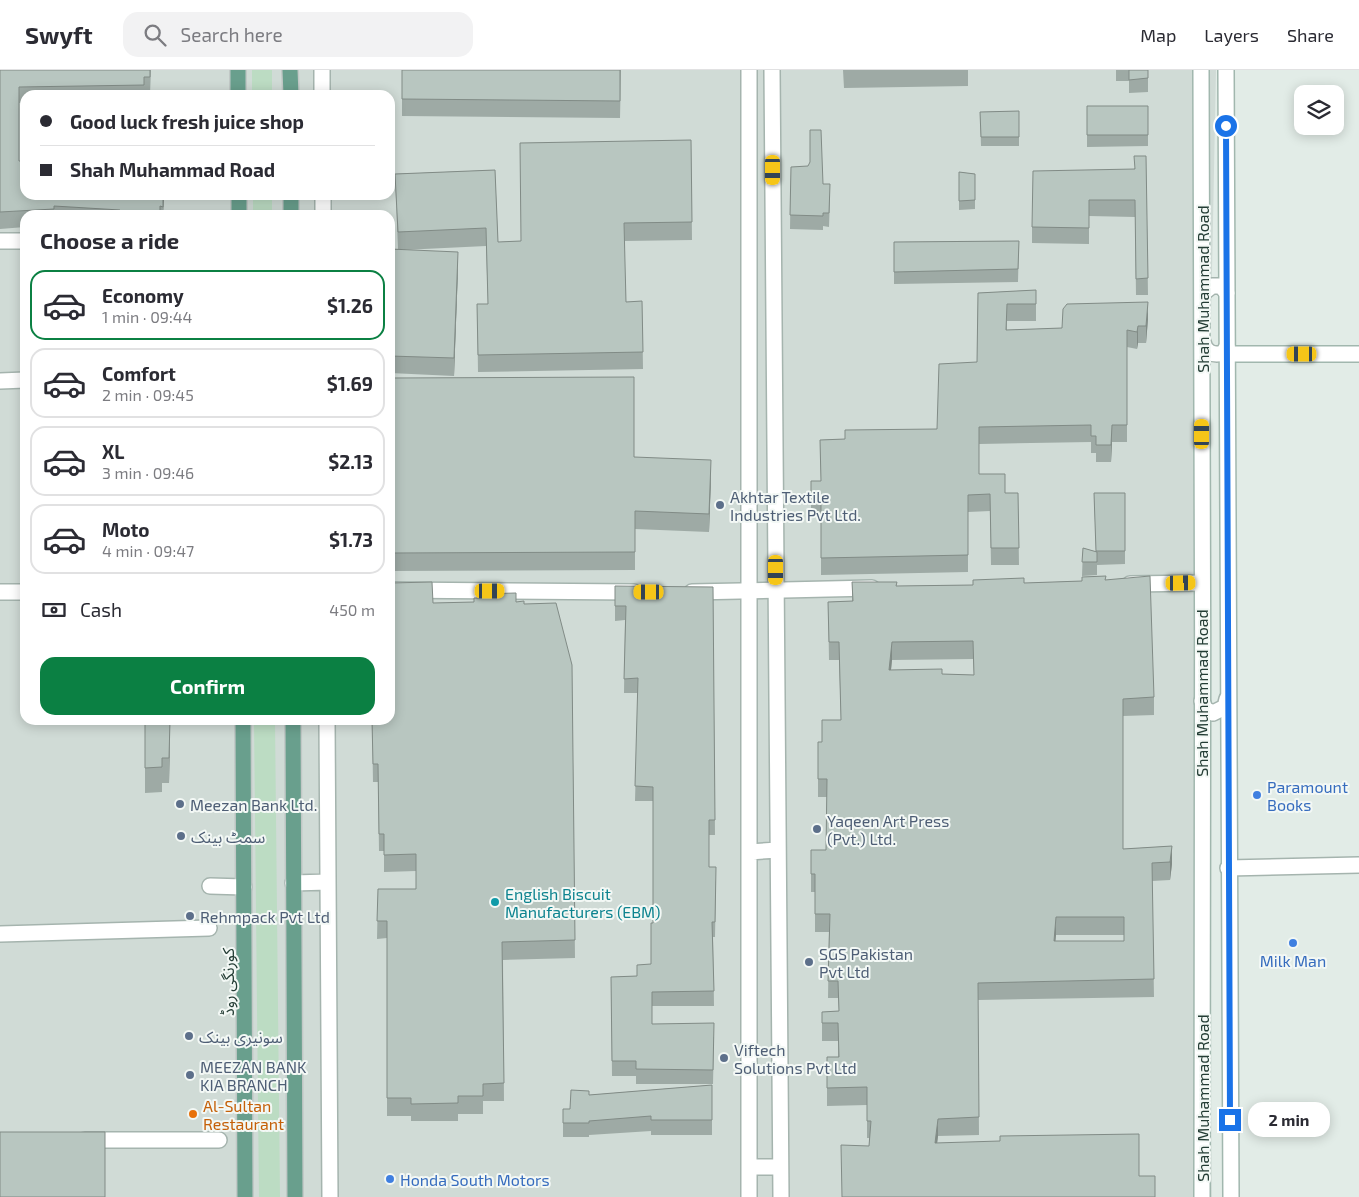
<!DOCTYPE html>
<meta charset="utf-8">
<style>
body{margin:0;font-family:"Exo 2","Noto Sans Arabic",sans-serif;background:#f2f2f3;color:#2b2b33;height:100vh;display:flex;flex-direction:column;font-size:19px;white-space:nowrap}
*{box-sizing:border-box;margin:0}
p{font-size:16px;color:#7c7c81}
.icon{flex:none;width:28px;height:28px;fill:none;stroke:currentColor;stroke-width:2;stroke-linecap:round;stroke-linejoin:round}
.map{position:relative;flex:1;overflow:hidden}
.sheet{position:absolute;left:20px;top:140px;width:375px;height:515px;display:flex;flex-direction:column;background:#fff;border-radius:15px;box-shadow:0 2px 12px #0003}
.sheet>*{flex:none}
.banner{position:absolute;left:20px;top:20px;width:375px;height:110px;border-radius:15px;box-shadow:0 2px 12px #0003;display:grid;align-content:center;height:110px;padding:0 20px;background:#fff}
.buttons{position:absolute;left:1294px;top:15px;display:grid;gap:10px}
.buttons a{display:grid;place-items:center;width:50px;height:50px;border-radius:10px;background:#fff;box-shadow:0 2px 12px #0003;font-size:25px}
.end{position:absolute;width:22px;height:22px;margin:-11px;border:6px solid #1a73e8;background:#fff;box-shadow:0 0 0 2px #fff}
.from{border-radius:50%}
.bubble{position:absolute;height:35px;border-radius:15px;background:#fff;box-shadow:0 2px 12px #0003;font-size:16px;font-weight:700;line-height:35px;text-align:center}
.car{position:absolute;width:15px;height:30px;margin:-15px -8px;border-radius:6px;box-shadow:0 0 4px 1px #0007;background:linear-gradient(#f5c518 24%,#345 0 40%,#f5c518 0 76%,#345 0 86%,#f5c518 0)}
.banner b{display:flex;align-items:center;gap:18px;height:48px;font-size:19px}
.banner b+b{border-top:1px solid #e1e1e2}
.banner i{width:12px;height:12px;background:#2b2b33}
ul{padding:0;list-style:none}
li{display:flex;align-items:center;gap:15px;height:70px;margin:0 10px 8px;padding:0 10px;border:2px solid #e1e1e2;border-radius:15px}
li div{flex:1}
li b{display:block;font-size:19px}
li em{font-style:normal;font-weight:700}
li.on{border-color:#0b8043}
li>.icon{width:45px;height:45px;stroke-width:1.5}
h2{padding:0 20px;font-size:22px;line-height:60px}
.pay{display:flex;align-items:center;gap:12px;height:55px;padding:0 20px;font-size:19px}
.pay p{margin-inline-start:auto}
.cta{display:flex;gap:10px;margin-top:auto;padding:10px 20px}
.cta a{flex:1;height:58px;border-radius:15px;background:#0b8043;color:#fff;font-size:20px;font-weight:700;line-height:58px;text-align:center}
header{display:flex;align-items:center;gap:30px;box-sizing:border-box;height:70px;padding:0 25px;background:#fff;border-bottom:1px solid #e1e1e2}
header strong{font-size:24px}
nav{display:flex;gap:28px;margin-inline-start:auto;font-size:18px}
.search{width:350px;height:45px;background:#f2f2f3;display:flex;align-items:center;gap:12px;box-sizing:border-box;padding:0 18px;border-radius:15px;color:#7c7c81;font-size:19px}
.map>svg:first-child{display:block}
.built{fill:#d0dbd6;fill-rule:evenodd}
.green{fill:#bcdcc3}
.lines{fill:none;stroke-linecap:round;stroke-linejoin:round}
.minor-casing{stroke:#a5b4ae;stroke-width:18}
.tertiary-casing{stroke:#a5b4ae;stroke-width:18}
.secondary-casing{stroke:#a1b7ae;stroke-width:18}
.primary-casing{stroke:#c1c8c6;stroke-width:18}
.minor{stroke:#fff;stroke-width:15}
.tertiary{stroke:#fff;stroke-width:15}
.secondary{stroke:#fff;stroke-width:15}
.primary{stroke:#699f8d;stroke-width:15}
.wall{fill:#9eaaa5;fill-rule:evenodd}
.shaded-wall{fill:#818b86}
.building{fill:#b8c6c0;stroke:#818b86;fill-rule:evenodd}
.route{stroke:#1a73e8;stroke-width:6}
.service-dot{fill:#5c6f8a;stroke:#f3f8f5;stroke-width:2}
.shop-dot{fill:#3f7fe0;stroke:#f3f8f5;stroke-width:2}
.culture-dot{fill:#0f9aa8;stroke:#f3f8f5;stroke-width:2}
.food-dot{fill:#e8710a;stroke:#f3f8f5;stroke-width:2}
.labels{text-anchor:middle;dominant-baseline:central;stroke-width:4;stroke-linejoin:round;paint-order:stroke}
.street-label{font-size:16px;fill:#233c34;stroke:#f3f8f5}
.service-label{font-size:16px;fill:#4e5e75;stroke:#f3f8f5;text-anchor:start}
.shop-label{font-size:16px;fill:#366cbe;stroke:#f3f8f5;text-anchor:start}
.culture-label{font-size:16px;fill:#0d838f;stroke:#f3f8f5;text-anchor:start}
.food-label{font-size:16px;fill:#c56008;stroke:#f3f8f5;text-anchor:start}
</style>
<header>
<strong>Swyft</strong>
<div class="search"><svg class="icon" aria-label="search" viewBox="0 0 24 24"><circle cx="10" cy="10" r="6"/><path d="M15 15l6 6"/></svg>Search here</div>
<nav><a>Map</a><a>Layers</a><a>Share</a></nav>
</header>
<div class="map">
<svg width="1359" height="1127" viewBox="0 0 1359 1127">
<rect width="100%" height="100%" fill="#e2ece7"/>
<path class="built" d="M0 0H1216L1205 555 1212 1127H0ZM25 25H390V125H25ZM25 145H390V650H25Z"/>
<path class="green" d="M252 0H272V25H252Z
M253 125H272V145H253Z
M254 650H275L280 1127H259Z"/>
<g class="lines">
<g class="minor-casing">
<path id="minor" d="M322 0V25
M323 125V145
M0 171H25
M0 311 25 310
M1130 514 1201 513
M390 520 634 522
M0 522H25
M692 522 872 518
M327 650 330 1127
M1228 798 1359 795
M293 813 328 812
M210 816 244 817
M0 864 209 858
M85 1070H219"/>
</g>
<g class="tertiary-casing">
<path id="tertiary" d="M749 0V1127
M772 0 781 1127
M1203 223 1212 216H1221L1227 223
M1203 272C1205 282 1213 286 1223 283L1227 277
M1202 631 1205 639 1213 643 1225 637 1227 629
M749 782 778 780
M749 1097H780"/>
</g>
<g class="secondary-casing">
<path id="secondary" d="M1201 0C1203 376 1203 751 1202 1127
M1226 0 1231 1127
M1227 284H1359"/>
</g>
<g class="primary-casing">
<path id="primary" d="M238 0V25
M290 0 291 25
M239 125V145
M291 125V145
M243 650 245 1127
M293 650 295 1127"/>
</g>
<use href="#minor" class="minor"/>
<use href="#tertiary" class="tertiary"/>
<use href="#secondary" class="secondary"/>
<use href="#primary" class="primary"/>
</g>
<path class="wall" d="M0 0H151L150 24H144V25H25V33H19V91L25 125H164L163 145H25V157L0 159Z
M402 0H621L620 48 402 46Z
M843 0H968V16L844 18Z
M1116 0H1148V22L1129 23V11H1116Z
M1087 36H1148V76L1087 77Z
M1019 41V76H981L980 42Z
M691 70 692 170 624 171 626 232 642 231 643 299 478 302 477 234H488L486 176 403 180 458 199 454 306 390 303V179H398L395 104 495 100 498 172 521 171Z
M1146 86 1148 225H1136L1135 147 1089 146V174L1032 173V157L1134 99Z
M791 97 823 114 830 127 829 157 823 156V160L790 159Z
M959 102 975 104V139L959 140Z
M1019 171 1018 212 894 214V172Z
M1036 220V251H1007V260L1062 258 1148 249 1146 273H1138L1137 279 1127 277V372H1112L1111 392H1096V383H1091V372L979 374V404L1005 423H1018L1019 495H991L990 441 968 442V502L821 505V444L811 445V411H821L820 370 845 369 937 359 977 292 978 223Z
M390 308 634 387 711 408 709 462 635 459V500L390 501Z
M1094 423H1125V494L1097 495V505L1082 506 1083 478 1096 482Z
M1106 510 1154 627V645L1123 646V779L1172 776V794L1170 810 1152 811 1154 927 978 930 979 1065 938 1066 937 1073 1139 1106 1155 1127 869 1076 870 1068H867V1035L827 1036V987H838V971H822V942L839 941 838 928H828L829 862H815V822H811V780H826L827 727H818V672H822L841 650 839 590H829L828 532 852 531V512L897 516 973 515ZM973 589 974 605 942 604 891 600 892 590ZM1056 865H1124V871H1055Z
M713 517 715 765H709V797L716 812 715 867H713L714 936H652V954L714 967 713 1014H636V1006H612L611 907 637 906 651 894 653 853V731H635L638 623H624L625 550 615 551V536Z
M516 532 524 534 572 595 575 888 503 890 504 1031H483V1044H458V1051H411V1046H387V868L377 869 378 819H416V801L384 802V781H379L378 712H373L372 650 433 533Z
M145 650 170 667 169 713H162V722L145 723Z
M712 1015V1065H651V1061L589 1065V1067H563V1039H570L589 1025Z"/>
<path class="shaded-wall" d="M163 125H164L163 145Z
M458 182V199L454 306V288Z
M1148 232V249L1146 273V256Z
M1138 256V273L1137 279V262Z
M1112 355V372L1111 392V375Z
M711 390V408L709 462V444Z
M892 572V590L889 618V600Z
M170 650V667L169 713V688Z
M1172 776V794L1170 810V792Z
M1056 847V865L1054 889V871Z
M938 1049V1066L935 1091V1073Z"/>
<path class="building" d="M0 0H150V7H144V15L19 17V91H25V125H163V137L160 136V144H119L120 140 54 136V139L0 142Z
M402 0H620V31L402 29Z
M1129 0H1148V8L1129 10Z
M1087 36H1148V65H1087Z
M1019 41V67H981L980 42Z
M810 60H821L823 114H830L829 143H823V146L790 145 791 97 808 96 810 92Z
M691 70 692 152 624 153 626 232 642 231 643 282 478 285 477 234H488L486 158 398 162 395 104 495 100 498 172 521 171 520 73Z
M1134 86H1146L1148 208 1136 209 1135 130H1089V158L1032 157 1033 101 1135 99Z
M959 102 975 104V130L959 131Z
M1019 171 1018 199 894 202V172Z
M390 179 458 182 454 288 390 286Z
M1036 220V234H1007L1006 260 1062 258 1063 239 1067 234 1148 232 1146 256H1138L1137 262 1127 260V355H1112L1111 375H1096V366H1091V355L979 357V404H1005V423H1018L1019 478H991L990 424 968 425V485L821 488V427L811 428V411H821L820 370 845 369V360L937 359 939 294 977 292 978 223Z
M634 307V387L711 390 709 444 635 441V482L390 483V308Z
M1094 423H1125V481H1096Z
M1083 478 1097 482V492H1082Z
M1106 506 1105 510 1150 506 1154 627 1123 629V779L1172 776 1170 792 1152 793 1154 909 978 913 979 1047 938 1049 935 1073 1000 1071V1066L1139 1064V1106H1155V1127H842L841 1075 869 1076 871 1051H867V1017L827 1018V987H839L838 953H822V942L839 941 838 911H828L830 844H815V804H811V780H826L827 709H818V672H822V650H841L839 572H829L828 532 853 531 852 512H897L896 516 973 515V510L1024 508V513L1082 511V507ZM973 571 974 605 942 604V599L889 600 892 572ZM1056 847H1124V871H1054Z
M432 512 433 533 474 532V528H480V524L516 523V532L524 531V534L556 533 572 595 575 870 502 872 504 1013 483 1014V1026H458V1033L411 1034V1028H387V851H377L378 819H416V784L384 785V764H379L378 694H373L372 650H390V513Z
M615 516 713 517 715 750H709V797H716L715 852H712L714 921 652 922V954L714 953 713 1000 636 999V991H612L611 907 637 906V895L651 894V853H653V717L635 716 638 608 624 609 626 536H615Z
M145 650H170L169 688H162V697L145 698Z
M712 1015V1050H651V1046L589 1051V1053H563V1039H570L571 1020 589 1021V1025Z
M0 1062H105V1127H0Z"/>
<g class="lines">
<path class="route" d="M1226 56 1230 1050"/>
</g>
<g class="service-dot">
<circle cx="720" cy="435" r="5"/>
<circle cx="180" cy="734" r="5"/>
<circle cx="817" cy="759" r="5"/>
<circle cx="181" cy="766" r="5"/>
<circle cx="190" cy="846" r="5"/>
<circle cx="809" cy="892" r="5"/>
<circle cx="189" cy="966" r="5"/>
<circle cx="724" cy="988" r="5"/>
<circle cx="190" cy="1005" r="5"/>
</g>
<g class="shop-dot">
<circle cx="1257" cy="725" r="5"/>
<circle cx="1293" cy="873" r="5"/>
<circle cx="390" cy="1109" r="5"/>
</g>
<circle class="culture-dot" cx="495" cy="832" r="5"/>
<circle class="food-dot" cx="193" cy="1044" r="5"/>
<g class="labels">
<g class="street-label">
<text transform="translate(1202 219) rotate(-90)">Shah Muhammad Road</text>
<text transform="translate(1201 623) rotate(-90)">Shah Muhammad Road</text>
<text transform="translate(227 912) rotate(-90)">کورنگی روڈ</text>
<text transform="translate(1202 1028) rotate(-90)">Shah Muhammad Road</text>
</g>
<g class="service-label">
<text x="730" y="426">Akhtar Textile<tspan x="730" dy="18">Industries Pvt Ltd.</tspan></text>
<text x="190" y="734">Meezan Bank Ltd.</text>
<text x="827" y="750">Yaqeen Art Press<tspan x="827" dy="18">(Pvt.) Ltd.</tspan></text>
<text x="191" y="766">سمٹ بینک</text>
<text x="200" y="846">Rehmpack Pvt Ltd</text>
<text x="819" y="883">SGS Pakistan<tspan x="819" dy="18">Pvt Ltd</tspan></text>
<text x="199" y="966">سونیری بینک</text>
<text x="734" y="979">Viftech<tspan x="734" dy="18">Solutions Pvt Ltd</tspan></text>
<text x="200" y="996">MEEZAN BANK<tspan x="200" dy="18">KIA BRANCH</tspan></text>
</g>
<g class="shop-label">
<text x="1267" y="716">Paramount<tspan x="1267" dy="18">Books</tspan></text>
<text x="1293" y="890" text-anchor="middle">Milk Man</text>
<text x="400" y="1109">Honda South Motors</text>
</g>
<g class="culture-label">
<text x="505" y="823">English Biscuit<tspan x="505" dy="18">Manufacturers (EBM)</tspan></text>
</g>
<g class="food-label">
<text x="203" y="1035">Al-Sultan<tspan x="203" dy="18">Restaurant</tspan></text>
</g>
</g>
</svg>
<div class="buttons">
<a><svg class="icon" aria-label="layers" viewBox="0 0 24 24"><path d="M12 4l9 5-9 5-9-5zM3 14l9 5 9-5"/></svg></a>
</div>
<i class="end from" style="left:1226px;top:56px"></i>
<i class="end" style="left:1230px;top:1050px"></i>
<div class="bubble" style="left:1248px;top:1032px;width:82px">2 min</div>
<i class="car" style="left:773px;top:100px;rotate:180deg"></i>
<i class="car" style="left:1302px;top:284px;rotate:270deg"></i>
<i class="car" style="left:1202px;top:364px;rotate:0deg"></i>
<i class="car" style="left:776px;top:500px;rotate:180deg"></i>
<i class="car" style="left:1181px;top:513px;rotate:89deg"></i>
<i class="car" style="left:490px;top:521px;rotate:90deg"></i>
<i class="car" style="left:649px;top:522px;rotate:270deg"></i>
<div class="banner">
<b><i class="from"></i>Good luck fresh juice shop</b>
<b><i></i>Shah Muhammad Road</b>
</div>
<section class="sheet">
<h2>Choose a ride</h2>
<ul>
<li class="on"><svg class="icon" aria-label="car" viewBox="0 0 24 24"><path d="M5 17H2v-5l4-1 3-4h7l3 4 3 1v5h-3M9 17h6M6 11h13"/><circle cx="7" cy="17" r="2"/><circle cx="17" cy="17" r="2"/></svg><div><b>Economy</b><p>1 min · 09:44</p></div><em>$1.26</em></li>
<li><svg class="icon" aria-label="car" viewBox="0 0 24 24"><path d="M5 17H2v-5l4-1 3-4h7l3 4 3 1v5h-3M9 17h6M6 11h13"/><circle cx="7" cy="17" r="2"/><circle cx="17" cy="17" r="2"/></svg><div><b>Comfort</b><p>2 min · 09:45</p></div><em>$1.69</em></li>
<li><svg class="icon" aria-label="car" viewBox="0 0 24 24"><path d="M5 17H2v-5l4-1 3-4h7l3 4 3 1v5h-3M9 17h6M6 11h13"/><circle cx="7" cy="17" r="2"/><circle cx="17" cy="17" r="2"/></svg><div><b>XL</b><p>3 min · 09:46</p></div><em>$2.13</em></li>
<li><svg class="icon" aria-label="car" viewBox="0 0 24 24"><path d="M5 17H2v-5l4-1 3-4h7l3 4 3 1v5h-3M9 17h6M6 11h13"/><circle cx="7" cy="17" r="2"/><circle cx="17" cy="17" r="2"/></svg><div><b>Moto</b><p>4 min · 09:47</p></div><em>$1.73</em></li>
</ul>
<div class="pay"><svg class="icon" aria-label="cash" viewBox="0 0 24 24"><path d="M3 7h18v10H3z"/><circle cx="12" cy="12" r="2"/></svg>Cash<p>450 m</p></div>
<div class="cta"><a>Confirm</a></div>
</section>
</div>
